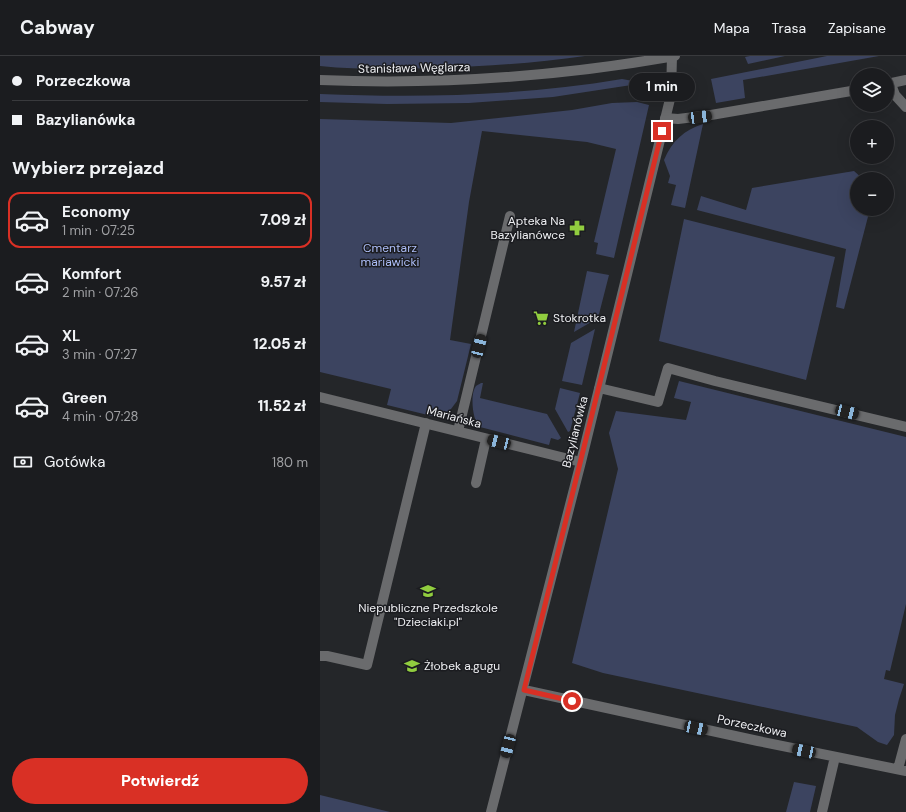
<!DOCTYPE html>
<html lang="pl">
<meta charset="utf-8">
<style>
body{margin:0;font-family:"DM Sans",sans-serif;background:#28292c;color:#f1f3f6;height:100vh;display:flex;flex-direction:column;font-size:15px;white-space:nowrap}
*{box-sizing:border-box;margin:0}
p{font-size:13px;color:#a0a1a4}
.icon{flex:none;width:22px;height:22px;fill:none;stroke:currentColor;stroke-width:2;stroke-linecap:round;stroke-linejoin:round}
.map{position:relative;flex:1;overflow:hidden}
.panel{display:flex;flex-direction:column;background:#1b1c1f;width:320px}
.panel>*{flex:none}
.banner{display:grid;align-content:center;height:88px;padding:0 12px;background:#1b1c1f}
.tools{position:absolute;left:530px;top:12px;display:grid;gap:8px}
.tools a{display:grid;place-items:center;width:44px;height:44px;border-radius:50%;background:#1b1c1f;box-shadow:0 4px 16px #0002,0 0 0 1px #393a3d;font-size:20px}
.end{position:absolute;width:18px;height:18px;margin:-9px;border:5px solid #d93025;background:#fff;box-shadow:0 0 0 2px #fff}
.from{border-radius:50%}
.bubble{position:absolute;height:28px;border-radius:14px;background:#1b1c1f;box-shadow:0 4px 16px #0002,0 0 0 1px #393a3d;font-size:13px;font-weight:800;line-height:28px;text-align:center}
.car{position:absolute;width:12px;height:24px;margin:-12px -6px;border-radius:5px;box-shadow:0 0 3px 1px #0007;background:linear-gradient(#222 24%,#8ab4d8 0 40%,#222 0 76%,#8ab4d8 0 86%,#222 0)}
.banner b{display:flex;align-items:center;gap:14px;height:38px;font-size:15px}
.banner b+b{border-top:1px solid #393a3d}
.banner i{width:10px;height:10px;background:#f1f3f6}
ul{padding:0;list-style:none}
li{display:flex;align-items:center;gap:12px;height:56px;margin:0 8px 6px;padding:0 4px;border:2px solid transparent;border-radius:12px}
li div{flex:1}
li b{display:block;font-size:15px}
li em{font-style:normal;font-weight:800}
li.selected{border-color:#d93025}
li>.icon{width:36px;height:36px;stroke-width:1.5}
h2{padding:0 12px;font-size:18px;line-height:48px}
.pay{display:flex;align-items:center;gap:10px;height:44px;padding:0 12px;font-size:15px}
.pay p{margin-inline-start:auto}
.primary-button{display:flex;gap:8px;margin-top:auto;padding:8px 12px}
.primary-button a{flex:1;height:46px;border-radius:24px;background:#d93025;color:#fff;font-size:16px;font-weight:800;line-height:46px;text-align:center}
header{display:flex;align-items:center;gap:24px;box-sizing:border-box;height:56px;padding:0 20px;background:#1b1c1f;border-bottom:1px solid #393a3d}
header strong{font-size:19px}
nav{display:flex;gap:22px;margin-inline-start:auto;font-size:14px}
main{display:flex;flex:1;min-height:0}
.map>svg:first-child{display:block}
.green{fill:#3c4460}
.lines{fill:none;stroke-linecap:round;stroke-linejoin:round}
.minor{stroke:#6a6b6d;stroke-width:10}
.route{stroke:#d93025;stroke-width:5}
.labels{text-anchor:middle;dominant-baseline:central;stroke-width:3;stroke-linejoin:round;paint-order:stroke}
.street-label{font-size:12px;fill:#eeeff2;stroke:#1b1c20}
.poi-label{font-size:12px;fill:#eeeff2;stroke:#1b1c20;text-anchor:start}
.park-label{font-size:12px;fill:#adbef8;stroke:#1b1c20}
</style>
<header>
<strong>Cabway</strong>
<nav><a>Mapa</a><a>Trasa</a><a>Zapisane</a></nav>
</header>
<main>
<section class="panel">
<div class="banner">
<b><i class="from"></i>Porzeczkowa</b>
<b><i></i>Bazylianówka</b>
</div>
<h2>Wybierz przejazd</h2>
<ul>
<li class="selected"><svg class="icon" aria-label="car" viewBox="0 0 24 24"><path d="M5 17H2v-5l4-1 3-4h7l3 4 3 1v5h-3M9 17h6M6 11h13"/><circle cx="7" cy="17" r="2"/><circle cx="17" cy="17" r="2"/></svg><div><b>Economy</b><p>1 min · 07:25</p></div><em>7.09 zł</em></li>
<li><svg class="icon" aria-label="car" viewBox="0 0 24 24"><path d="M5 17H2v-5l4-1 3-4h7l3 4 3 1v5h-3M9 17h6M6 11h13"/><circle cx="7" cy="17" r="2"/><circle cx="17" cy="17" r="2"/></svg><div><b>Komfort</b><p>2 min · 07:26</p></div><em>9.57 zł</em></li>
<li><svg class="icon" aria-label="car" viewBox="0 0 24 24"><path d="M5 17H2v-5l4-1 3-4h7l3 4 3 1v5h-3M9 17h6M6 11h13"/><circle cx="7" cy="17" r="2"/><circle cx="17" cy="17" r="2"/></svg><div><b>XL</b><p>3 min · 07:27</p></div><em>12.05 zł</em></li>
<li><svg class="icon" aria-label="car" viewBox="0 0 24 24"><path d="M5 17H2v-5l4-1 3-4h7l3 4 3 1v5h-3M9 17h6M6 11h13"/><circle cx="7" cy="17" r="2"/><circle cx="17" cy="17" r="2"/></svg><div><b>Green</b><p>4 min · 07:28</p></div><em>11.52 zł</em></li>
</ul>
<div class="pay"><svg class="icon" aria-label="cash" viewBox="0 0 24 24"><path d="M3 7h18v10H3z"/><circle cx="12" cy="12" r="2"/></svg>Gotówka<p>180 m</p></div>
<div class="primary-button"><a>Potwierdź</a></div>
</section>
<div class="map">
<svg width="586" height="756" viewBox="0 0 586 756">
<rect width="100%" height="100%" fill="#242629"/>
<path class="green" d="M0 0H265C217 7 168 10 119 12 80 13 39 14 0 10Z
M430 0H465L428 8 425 1Z
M507 0H559L423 24 425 42 396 47 391 23Z
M302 23 313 25 318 28 233 41 149 47 67 48 0 46V38C101 42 202 40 302 23Z
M317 46 329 49 294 202 276 198 278 187 274 186 296 93 267 86 162 75 149 146 130 284 151 288 137 345 131 353 124 359 116 361 67 349 71 333 0 316V63L131 67 252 54 292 47Z
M383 68 365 152 351 149 356 129 348 127 350 120 344 104C352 85 364 74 383 68Z
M534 115 543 123H537V153H550L524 253 516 251 526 193 377 154 381 140 426 154 432 132Z
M364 163 515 201 486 324 339 285Z
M267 215 289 219 278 262 254 276Z
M275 273 262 329 242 325 251 287Z
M359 325 586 381V548L570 615 566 614 564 623 584 628 579 643 575 659 574 679 567 689 558 686 537 671 283 617 252 607 298 413 289 377 296 355 366 364 371 346 354 342Z
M161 327H163L160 342 227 358 241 382 238 384 231 382 229 389 160 371C152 365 150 337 156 330 157 329 160 328 161 327Z
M240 332 260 337 250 375 248 376 235 353Z
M474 726 496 730 490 756H466Z
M0 739 70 756H0Z"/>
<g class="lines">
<path class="minor" d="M0 24C121 29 236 21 355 0
M567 28 586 24
M571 28 575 39 586 51
M345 62 358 63 391 59 537 34
M279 332 338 346 348 312 395 325 586 371
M0 341 261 406
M138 375 190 160
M156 427 166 383
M0 600H7L47 609 106 367
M204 634 438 685 586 715
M578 713 586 683
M171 756 261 406 351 39 352 0
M502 756 515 701"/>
</g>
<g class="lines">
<path class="route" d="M252 645 204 634 342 75"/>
</g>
<defs>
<g id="pharmacy-bare" transform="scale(1.2)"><path d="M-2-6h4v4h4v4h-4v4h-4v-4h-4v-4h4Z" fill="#91cd3f" stroke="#1b1c20" stroke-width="2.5" paint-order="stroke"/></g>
<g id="supermarket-bare" transform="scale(1.2)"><path d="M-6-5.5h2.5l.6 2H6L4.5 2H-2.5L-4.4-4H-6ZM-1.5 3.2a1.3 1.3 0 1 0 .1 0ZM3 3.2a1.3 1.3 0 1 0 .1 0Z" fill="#91cd3f" stroke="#1b1c20" stroke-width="2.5" paint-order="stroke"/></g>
<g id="school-bare" transform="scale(1.2)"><path d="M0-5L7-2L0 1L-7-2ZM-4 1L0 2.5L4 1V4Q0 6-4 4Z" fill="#91cd3f" stroke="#1b1c20" stroke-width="2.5" paint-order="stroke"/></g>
</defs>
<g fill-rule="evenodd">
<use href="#pharmacy-bare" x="257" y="172"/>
<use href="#supermarket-bare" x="221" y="262"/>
<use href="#school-bare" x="108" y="535"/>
<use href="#school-bare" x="92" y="610"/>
</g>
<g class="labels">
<g class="street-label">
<text transform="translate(94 12) rotate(-1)">Stanisława Węglarza</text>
<text transform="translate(134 361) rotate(15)">Mariańska</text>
<text transform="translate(255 376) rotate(-76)">Bazylianówka</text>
<text transform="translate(432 670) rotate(12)">Porzeczkowa</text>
</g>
<g class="poi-label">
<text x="245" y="165" text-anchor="end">Apteka Na<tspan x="245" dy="14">Bazylianówce</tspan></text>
<text x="233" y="262">Stokrotka</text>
<text x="108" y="552" text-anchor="middle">Niepubliczne Przedszkole<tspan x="108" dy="14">"Dzieciaki.pl"</tspan></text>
<text x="104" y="610">Żłobek a.gugu</text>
</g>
<g class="park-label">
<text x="70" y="192">Cmentarz<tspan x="70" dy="14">mariawicki</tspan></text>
</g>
</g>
</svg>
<div class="tools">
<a><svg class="icon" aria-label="layers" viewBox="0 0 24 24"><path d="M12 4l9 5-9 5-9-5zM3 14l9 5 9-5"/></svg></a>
<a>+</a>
<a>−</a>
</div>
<i class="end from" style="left:252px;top:645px"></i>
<i class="end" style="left:342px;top:75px"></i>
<div class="bubble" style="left:309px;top:17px;width:66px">1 min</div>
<i class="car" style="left:380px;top:61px;rotate:83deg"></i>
<i class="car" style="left:159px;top:290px;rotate:14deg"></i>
<i class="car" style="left:527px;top:356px;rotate:104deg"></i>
<i class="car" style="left:179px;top:386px;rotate:284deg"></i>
<i class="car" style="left:376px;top:672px;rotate:102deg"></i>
<i class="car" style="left:188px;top:690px;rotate:194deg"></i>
<i class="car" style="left:484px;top:695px;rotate:282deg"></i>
</div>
</main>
